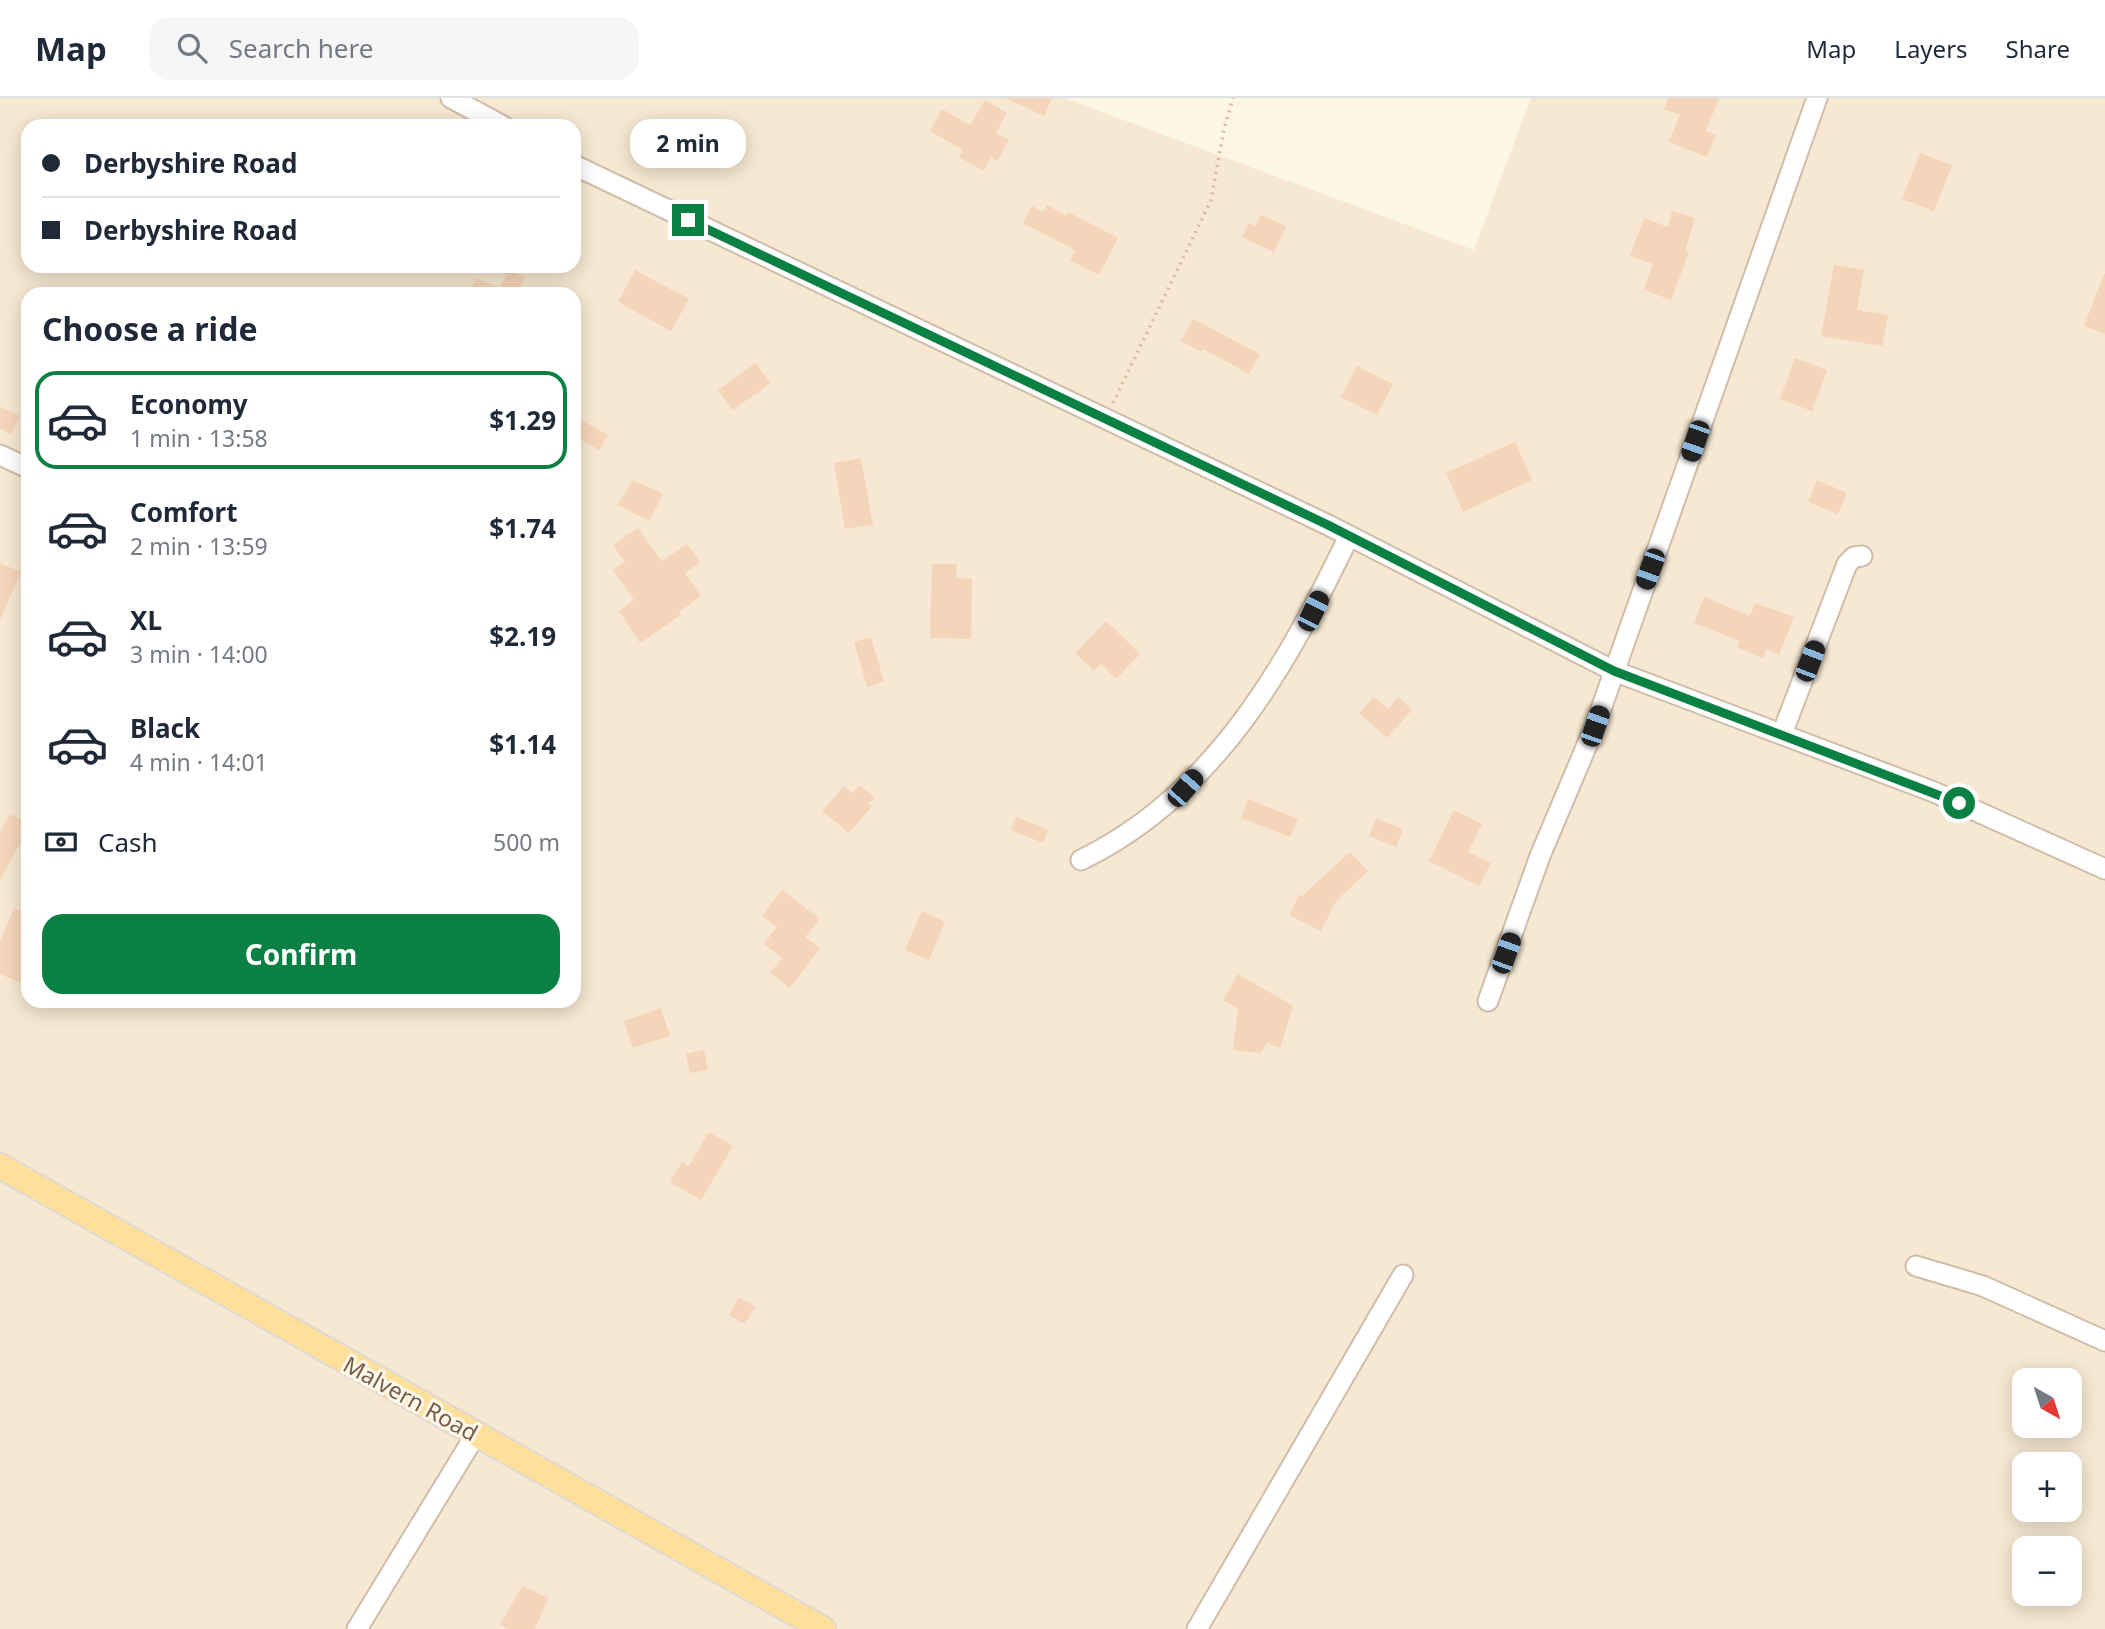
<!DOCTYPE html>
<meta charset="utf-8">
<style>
body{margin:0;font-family:"Noto Sans",sans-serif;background:#f6f6f7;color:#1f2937;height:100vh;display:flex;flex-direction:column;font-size:26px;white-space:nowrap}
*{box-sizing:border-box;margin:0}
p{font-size:23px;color:#747a83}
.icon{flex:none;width:38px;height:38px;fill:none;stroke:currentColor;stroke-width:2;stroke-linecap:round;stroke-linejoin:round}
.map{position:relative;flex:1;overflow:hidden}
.sheet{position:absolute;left:21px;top:189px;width:560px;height:721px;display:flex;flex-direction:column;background:#fff;border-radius:21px;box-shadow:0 4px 18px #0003}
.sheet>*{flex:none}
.banner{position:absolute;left:21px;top:21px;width:560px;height:154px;border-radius:21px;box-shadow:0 4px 18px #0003;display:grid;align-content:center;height:154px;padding:0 21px;background:#fff}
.needle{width:46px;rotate:141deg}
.buttons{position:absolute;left:2012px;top:1270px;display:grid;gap:14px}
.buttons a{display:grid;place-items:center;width:70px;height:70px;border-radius:14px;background:#fff;box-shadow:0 4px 18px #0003;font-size:35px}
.end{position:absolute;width:32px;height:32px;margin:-16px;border:9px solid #0b8043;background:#fff;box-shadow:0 0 0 4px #fff}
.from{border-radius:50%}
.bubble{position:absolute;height:49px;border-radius:21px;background:#fff;box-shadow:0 4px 18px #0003;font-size:23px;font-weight:700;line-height:49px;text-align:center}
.car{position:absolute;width:21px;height:42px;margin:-21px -10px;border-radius:9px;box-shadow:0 0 5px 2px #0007;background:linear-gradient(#222 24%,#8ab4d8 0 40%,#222 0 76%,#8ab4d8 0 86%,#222 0)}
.banner b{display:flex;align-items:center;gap:24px;height:66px;font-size:26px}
.banner b+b{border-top:2px solid #e0e1e3}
.banner i{width:18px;height:18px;background:#1f2937}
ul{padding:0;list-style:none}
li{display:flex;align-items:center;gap:21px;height:98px;margin:0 14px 10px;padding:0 7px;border:4px solid transparent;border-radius:21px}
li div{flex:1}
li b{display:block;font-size:26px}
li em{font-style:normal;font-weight:700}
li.current{border-color:#0b8043}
li>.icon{width:63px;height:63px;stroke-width:1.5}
h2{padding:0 21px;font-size:32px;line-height:84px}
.pay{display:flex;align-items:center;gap:18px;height:77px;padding:0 21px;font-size:26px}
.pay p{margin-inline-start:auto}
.button{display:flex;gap:14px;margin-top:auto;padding:14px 21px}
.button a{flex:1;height:80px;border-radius:21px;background:#0b8043;color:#fff;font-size:28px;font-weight:700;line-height:80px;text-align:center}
header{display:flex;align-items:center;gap:42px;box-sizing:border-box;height:98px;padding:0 35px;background:#fff;border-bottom:2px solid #e0e1e3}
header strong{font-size:33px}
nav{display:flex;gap:38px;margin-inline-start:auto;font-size:24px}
.search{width:490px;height:63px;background:#f6f6f7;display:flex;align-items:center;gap:18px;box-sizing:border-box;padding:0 24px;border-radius:21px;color:#747a83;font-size:26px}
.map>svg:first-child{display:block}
.residential{fill:#f6e8d2;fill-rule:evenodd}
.building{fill:#f5d5b9}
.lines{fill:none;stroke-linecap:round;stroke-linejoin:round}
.minor-casing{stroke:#d0bda9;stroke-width:23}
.major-casing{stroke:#dfd8d3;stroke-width:28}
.path{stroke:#dbb99c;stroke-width:3.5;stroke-dasharray:2 5;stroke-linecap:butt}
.minor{stroke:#fff;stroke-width:19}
.major{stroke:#ffe09a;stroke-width:24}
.route{stroke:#0b8043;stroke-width:9}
.labels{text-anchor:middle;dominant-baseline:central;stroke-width:6;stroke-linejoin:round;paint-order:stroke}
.street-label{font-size:23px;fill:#795c47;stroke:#fff9ec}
</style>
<header>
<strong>Map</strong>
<div class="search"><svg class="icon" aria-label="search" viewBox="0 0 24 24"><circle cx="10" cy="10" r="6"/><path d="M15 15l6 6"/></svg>Search here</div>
<nav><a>Map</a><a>Layers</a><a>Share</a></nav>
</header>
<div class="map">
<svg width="2105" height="1531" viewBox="0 0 2105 1531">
<rect width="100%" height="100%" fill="#fef6e4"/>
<path class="residential" d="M0 0H1064L1474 152 1531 0H2105V1531H0ZM28 28H574V168H28ZM28 196H574V903H28ZM2025 1283H2070V1328H2025ZM2025 1367H2070V1412H2025ZM2025 1451H2070V1496H2025Z"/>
<path class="building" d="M1005 0H1052L1044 18Z
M1668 0H1719L1706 33 1716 37 1707 59 1669 44 1680 17 1664 11Z
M985 2 1007 15 996 35 1009 42 997 63 991 59 984 73 959 59 963 52 930 33 942 11 970 27Z
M1920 55 1952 67 1934 113 1902 101Z
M1047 107 1066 118 1068 114 1118 140 1099 177 1070 162 1075 152 1023 125 1032 108 1043 114Z
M1672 113 1695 120 1685 153 1689 154 1671 202 1644 192 1653 166 1630 158 1644 120 1668 129Z
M1261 117 1286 128 1274 154 1242 139 1249 125 1255 128Z
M1834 167 1864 172 1857 212 1888 217 1882 248 1821 238Z
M508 172 525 179 517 196H468L476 180 500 190Z
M635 172 689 201 671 233 618 204Z
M2104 176H2105V236L2084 228Z
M1193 221 1260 256 1249 276 1204 251 1202 254 1181 243Z
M1795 260 1827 272 1812 313 1780 301Z
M756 265 770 285 733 312 718 292Z
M1357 268 1393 286 1377 317 1341 299Z
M0 309 20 318 11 336 0 331Z
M574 318 608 337 599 352 574 338Z
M1515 344 1532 382 1463 414 1446 375Z
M861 360 873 427 845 431 834 365Z
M633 382 663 396 649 423 617 407Z
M1817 382 1847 395 1838 416 1808 404Z
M638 430 662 463 687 446 700 464 685 475 701 498 679 514 681 517 640 545 619 513 634 502 613 472 625 464 613 447Z
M0 465 21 474 0 522Z
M932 466H957L956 480 972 481 971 541 930 540Z
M1704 499 1750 518 1755 505 1794 519 1779 557 1766 551 1763 560 1737 549 1740 543 1694 525Z
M1106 523 1140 556 1116 581 1101 566 1094 573 1075 555Z
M871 539 884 584 867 589 854 544Z
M1374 599 1388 611 1398 599 1412 612 1387 640 1359 615Z
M860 687 875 700 868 705 872 708 849 735 822 713 844 688 853 695Z
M1248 701 1298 721 1290 739 1241 720Z
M1454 712 1482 726 1468 754 1491 765 1479 788 1429 763Z
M10 716 28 725V731L0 782V734Z
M1016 719 1048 732 1043 745 1011 732Z
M1376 720 1403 731 1396 749 1369 738Z
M1350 754 1368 773 1336 803 1321 833 1289 817 1299 797 1302 798Z
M782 792 820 821 805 839 820 850 790 890 770 875 782 860 764 846 777 829 762 818Z
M14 810 28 816V888L0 876V844Z
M922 813 945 824 929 862 905 852Z
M1238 876 1293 908 1280 950 1267 945 1261 955 1233 952 1238 911 1223 902Z
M661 910 670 938 633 950 624 923Z
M704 952 708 972 690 975 686 956Z
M709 1034 733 1048 701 1102 670 1084 682 1064 689 1068Z
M739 1199 755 1209 745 1226 729 1217Z
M522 1488 548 1500 535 1531H509L500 1527Z"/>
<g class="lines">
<g class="minor-casing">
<path id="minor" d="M451 0 503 28
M574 67 1328 427 1614 573 1934 694 2105 771
M0 357 28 370
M1782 636 1847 466 1854 459 1862 458
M1081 762C1215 697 1287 567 1349 438
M1488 903 1540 758 1595 628 1817 0
M1916 1168 1983 1188 2105 1243
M357 1531 476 1336
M1197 1531 1403 1177"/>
</g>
<g class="major-casing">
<path id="major" d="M0 1068 823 1531"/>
</g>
<path class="path" d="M1113 305 1211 102 1224 31 1233 0"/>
<use href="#minor" class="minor"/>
<use href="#major" class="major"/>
</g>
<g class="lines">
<path class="route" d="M688 122 1328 427 1614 573 1959 705"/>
</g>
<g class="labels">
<g class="street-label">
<text transform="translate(411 1300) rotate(29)">Malvern Road</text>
</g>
</g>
</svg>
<div class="buttons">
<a><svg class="needle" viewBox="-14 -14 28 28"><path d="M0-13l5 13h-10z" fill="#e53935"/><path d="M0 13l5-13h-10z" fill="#747a83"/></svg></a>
<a>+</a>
<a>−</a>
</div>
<i class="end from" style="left:1959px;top:705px"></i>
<i class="end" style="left:688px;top:122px"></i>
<div class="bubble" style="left:630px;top:21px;width:116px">2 min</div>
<i class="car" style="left:1695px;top:343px;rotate:199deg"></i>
<i class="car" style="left:1650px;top:471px;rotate:200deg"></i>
<i class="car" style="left:1313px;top:513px;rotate:26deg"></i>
<i class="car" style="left:1810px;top:563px;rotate:21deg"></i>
<i class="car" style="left:1595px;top:628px;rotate:19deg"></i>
<i class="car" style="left:1185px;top:690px;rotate:41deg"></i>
<i class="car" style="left:1506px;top:855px;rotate:20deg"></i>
<div class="banner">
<b><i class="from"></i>Derbyshire Road</b>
<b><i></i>Derbyshire Road</b>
</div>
<section class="sheet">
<h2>Choose a ride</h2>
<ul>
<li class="current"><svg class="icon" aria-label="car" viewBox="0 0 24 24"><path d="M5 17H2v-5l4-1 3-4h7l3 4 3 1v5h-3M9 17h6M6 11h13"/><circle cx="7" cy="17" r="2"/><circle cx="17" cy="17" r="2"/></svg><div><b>Economy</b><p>1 min · 13:58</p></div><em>$1.29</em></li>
<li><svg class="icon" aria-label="car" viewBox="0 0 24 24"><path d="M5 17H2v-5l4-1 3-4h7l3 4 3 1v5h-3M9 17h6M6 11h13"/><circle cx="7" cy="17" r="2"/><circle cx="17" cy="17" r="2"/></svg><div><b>Comfort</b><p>2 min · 13:59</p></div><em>$1.74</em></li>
<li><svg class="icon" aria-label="car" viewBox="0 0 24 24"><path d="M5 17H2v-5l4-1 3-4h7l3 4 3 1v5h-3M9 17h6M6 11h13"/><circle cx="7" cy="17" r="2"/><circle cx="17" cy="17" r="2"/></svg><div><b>XL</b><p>3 min · 14:00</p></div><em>$2.19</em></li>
<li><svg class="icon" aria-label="car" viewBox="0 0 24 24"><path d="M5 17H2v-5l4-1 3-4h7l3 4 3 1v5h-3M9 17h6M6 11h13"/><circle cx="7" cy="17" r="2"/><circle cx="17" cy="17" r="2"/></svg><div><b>Black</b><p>4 min · 14:01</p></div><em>$1.14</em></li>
</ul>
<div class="pay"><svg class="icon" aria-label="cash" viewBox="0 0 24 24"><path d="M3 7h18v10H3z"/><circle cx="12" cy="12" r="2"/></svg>Cash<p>500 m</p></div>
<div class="button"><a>Confirm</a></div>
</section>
</div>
